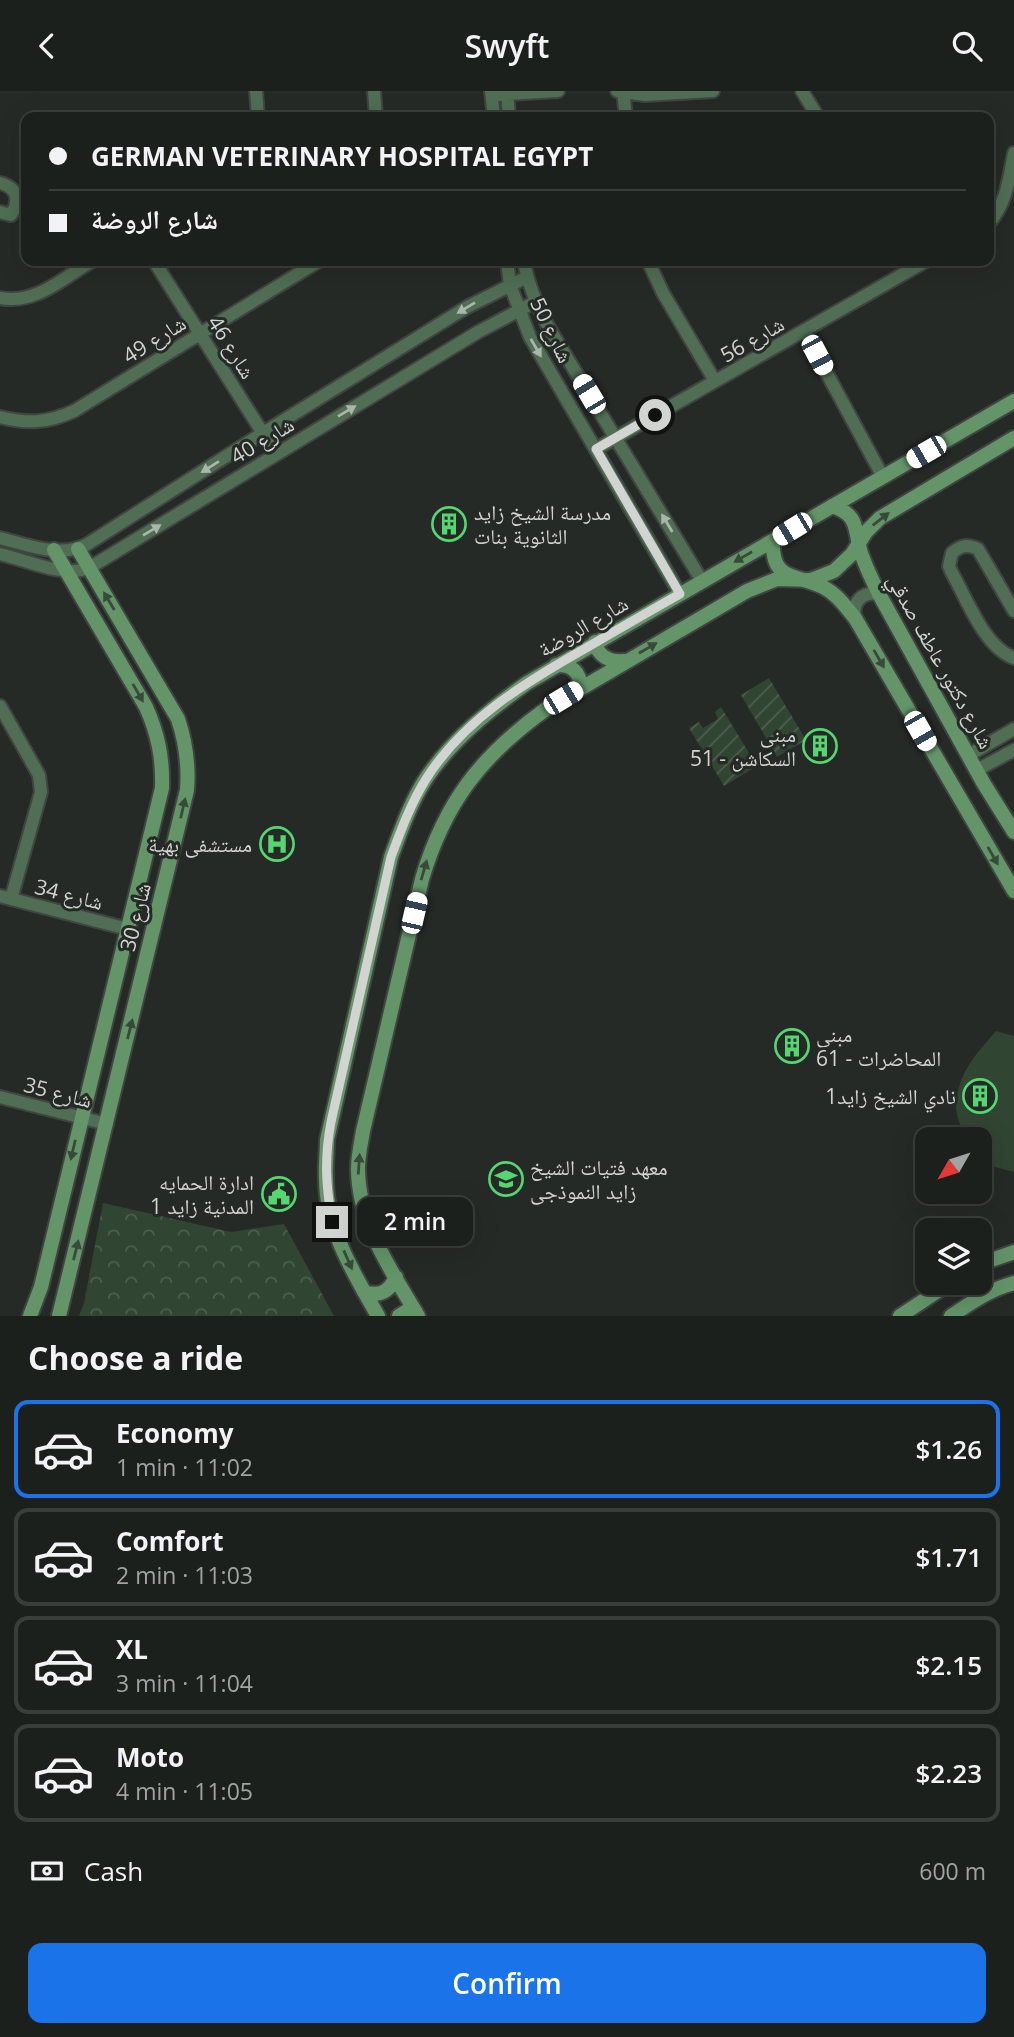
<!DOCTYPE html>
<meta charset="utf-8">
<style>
body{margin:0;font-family:"Open Sans","Noto Naskh Arabic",sans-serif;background:#292d29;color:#f1f3f6;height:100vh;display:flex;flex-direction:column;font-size:26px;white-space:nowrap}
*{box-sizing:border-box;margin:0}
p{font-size:23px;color:#a0a3a3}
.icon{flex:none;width:38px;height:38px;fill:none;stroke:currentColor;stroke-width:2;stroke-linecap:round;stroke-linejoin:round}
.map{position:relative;height:1225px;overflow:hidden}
.drawer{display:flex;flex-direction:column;background:#1c201c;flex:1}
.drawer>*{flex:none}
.guide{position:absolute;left:21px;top:21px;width:973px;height:154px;border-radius:14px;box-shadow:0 7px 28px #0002,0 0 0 2px #3a3e3b;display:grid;align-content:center;height:154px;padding:0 28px;background:#1c201c}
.needle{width:46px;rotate:231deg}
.buttons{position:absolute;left:915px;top:1036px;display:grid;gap:14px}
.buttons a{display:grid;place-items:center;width:77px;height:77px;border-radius:14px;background:#1c201c;box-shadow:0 7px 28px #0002,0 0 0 2px #3a3e3b;font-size:35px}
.end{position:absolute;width:32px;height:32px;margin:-16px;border:9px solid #d1d4d1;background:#111;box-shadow:0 0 0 4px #111}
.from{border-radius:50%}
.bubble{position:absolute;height:49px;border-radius:14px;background:#1c201c;box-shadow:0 7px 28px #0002,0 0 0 2px #3a3e3b;font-size:23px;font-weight:600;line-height:49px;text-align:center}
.car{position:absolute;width:21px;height:42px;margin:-21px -10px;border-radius:9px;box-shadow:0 0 5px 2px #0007;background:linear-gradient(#fff 24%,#345 0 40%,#fff 0 76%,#345 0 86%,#fff 0)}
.guide b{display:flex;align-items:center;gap:24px;height:66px;font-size:26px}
.guide b+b{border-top:2px solid #3a3e3b}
.guide i{width:18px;height:18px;background:#f1f3f6}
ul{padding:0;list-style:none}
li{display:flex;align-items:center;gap:21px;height:98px;margin:0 14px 10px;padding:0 14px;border:4px solid #3a3e3b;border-radius:14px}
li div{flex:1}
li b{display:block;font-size:26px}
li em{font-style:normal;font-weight:600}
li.current{border-color:#1a73e8}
li>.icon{width:63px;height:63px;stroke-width:1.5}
h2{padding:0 28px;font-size:32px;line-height:84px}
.pay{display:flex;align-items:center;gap:18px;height:77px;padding:0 28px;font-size:26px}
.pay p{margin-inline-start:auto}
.button{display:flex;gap:14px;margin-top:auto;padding:14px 28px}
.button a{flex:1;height:80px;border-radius:14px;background:#1a73e8;color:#fff;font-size:28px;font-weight:600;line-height:80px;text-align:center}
header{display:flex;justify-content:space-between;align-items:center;height:91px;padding:0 28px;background:#1c201c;font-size:32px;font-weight:600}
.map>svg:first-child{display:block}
.grass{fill:#314533}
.park{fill:url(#park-crowns)}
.garden{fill:url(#garden-furrows)}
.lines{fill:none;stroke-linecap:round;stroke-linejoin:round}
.street-casing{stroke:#414541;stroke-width:16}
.secondary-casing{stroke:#414541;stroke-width:18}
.street{stroke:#4f6e53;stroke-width:12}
.secondary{stroke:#639569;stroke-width:14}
.oneway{fill:#aab5ab}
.oneway2{fill:#384a3a}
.route{stroke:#d1d4d1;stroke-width:9}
.labels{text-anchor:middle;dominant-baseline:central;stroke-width:6;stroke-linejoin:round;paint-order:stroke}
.street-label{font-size:21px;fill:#d1d4d1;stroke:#262a26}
.poi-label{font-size:21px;fill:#d1d4d1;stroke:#262a26;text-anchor:end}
</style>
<header><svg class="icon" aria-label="back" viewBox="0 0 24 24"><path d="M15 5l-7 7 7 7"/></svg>Swyft<svg class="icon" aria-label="search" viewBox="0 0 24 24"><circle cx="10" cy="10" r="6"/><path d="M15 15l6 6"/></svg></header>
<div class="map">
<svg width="1014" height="1225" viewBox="0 0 1014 1225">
<defs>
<pattern id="park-crowns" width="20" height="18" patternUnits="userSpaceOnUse" patternTransform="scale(1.75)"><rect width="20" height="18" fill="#314533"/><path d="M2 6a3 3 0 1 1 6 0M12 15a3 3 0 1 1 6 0" fill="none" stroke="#4e5f50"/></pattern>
<pattern id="garden-furrows" width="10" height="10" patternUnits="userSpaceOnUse" patternTransform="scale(1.75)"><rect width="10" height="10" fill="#314533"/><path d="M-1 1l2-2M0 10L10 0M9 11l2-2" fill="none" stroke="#4e5f50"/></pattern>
</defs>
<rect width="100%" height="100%" fill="#262a26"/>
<path class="grass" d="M996 940 1014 945V1081L980 1072V1048H961C964 1037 956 1027 956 1016 958 981 974 966 996 940Z"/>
<path class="park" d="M103 1112 231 1141 284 1133 334 1225H79L84 1212Z"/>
<path class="garden" d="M769 587 806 649 777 666 741 604Z
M721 616 757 675 724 695 689 637 699 631 703 637 718 628 715 621Z"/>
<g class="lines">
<g class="street-casing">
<path id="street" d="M256 0 258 26
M374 0 376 26
M491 0 494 26
M507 0 509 26
M617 0 645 4 713 0
M623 0 626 26
M802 0 818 26
M492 4 558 0
M0 92C18 97 20 109 11 124L0 121
M989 132C1007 112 1009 87 1014 62
M154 170 276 363
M507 170 510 194 530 246 680 503
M524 170C528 194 537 215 549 237L702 490
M648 170 663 202 715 290
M0 207C35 214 63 187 92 170
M804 240 883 386
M0 326C27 333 48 332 74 320L319 170
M596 358 926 170
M0 447C28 454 59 467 86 454L263 342 467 216 527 186
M0 463C27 469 63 487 89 477L478 241 535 211
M1014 520 978 458C968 453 961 454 952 462L949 475 952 482C967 508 984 556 1014 567
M855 527C852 511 862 500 879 503
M0 615 39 684 41 701 11 808
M969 664 1014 638
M977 679 1014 659
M0 805 128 838
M0 1006 107 1033"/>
</g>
<g class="secondary-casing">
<path id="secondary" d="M832 415C860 424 854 439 861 462 866 476 872 489 879 503L984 693 1014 741
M773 450C771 491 797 483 823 496 837 503 845 515 855 527L1014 800
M595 551C598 566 611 571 624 570
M556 574C572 573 580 581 581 597
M980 1173 1014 1161
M364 1201C380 1206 389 1201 396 1186
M30 1225 41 1196 162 697C163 667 158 643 146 616L54 459
M59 1225 187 699C189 673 186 652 178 628L78 458
M378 1225C354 1183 326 1138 326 1088 325 1075 327 1062 327 1049L391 766C401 739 411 710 427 686 454 647 489 619 527 592L1014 310
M399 1225 407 1220 414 1219
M418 1225C391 1179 358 1132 358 1077 358 1065 361 1052 363 1040L422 788C445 711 481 665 546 618L747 500 777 488 811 489 834 480 852 463 866 441 880 427 1014 347
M900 1225 950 1192
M951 1225C971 1212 990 1198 1014 1192"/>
</g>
<use href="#street" class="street"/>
<use href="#secondary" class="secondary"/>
</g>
<defs><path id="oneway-solid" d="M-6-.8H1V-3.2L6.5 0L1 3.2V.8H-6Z" transform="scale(1.75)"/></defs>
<g class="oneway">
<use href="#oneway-solid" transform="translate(466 217) rotate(149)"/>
<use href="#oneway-solid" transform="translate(536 257) rotate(60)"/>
<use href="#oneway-solid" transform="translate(347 320) rotate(-31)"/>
<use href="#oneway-solid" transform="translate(210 376) rotate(148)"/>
<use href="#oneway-solid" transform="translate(667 432) rotate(-121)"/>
<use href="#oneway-solid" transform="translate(152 439) rotate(-31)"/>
</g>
<g class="oneway2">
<use href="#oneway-solid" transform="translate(881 428) rotate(-38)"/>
<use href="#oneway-solid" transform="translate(743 466) rotate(150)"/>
<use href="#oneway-solid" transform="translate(109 510) rotate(-121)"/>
<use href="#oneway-solid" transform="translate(648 557) rotate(-30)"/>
<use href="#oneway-solid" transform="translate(879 568) rotate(60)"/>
<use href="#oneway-solid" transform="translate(138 602) rotate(60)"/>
<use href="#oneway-solid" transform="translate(183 717) rotate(-77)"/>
<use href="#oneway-solid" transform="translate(993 765) rotate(60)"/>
<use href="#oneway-solid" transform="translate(424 779) rotate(-74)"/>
<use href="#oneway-solid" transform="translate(130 938) rotate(-76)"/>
<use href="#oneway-solid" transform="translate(73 1059) rotate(103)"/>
<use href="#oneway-solid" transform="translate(359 1073) rotate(-86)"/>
<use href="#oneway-solid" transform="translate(76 1159) rotate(-76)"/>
<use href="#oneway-solid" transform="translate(348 1169) rotate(66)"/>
</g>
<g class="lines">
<path class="route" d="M332 1131C326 1095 324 1068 331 1031L391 766C401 739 411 712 426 688 464 628 526 591 586 557 617 539 648 521 680 503L596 358 655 324"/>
</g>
<defs>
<g id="building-ring" transform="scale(1.75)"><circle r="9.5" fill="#262a26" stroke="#56d671" stroke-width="1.5"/><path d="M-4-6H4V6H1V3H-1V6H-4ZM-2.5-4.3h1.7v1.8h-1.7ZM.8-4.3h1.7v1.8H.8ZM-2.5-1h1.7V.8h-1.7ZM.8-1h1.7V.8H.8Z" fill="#56d671"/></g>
<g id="hospital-ring" transform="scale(1.75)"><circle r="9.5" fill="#262a26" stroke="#56d671" stroke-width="1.5"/><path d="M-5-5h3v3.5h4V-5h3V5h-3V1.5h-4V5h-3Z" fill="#56d671"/></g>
<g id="university-ring" transform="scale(1.75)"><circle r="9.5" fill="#262a26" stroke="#56d671" stroke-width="1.5"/><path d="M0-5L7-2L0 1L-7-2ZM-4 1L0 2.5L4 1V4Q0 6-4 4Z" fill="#56d671"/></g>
<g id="civic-ring" transform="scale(1.75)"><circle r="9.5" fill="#262a26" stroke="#56d671" stroke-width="1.5"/><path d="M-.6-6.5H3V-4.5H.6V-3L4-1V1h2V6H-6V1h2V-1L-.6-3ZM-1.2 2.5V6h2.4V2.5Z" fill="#56d671"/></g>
</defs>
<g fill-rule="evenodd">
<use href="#building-ring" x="449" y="433"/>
<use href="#building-ring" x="820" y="655"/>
<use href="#hospital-ring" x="277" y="753"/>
<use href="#building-ring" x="792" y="955"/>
<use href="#building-ring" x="980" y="1005"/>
<use href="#university-ring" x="506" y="1088"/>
<use href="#civic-ring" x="279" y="1103"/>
</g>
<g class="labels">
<g class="street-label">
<text transform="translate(552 239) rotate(64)">شارع 50</text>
<text transform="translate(154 248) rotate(-32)">شارع 49</text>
<text transform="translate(752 248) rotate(-30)">شارع 56</text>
<text transform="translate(232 256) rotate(58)">شارع 46</text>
<text transform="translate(262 349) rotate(-31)">شارع 40</text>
<text transform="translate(583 535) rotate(-30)">شارع الروضة</text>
<text transform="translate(941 570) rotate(61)">شارع دكتور عاطف صدقي</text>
<text transform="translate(69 803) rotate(14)">شارع 34</text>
<text transform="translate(135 826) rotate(-76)">شارع 30</text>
<text transform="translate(58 1001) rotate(14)">شارع 35</text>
</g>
<g class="poi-label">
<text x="474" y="421" text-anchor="start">مدرسة الشيخ زايد<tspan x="474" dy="24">الثانوية بنات</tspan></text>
<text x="796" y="643">مبنى<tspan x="796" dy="24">السكاشن - 51</tspan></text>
<text x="252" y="753">مستشفى بهية</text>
<text x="816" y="943" text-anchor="start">مبنى<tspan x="816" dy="24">المحاضرات - 61</tspan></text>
<text x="956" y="1005">نادي الشيخ زايد1</text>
<text x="530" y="1076" text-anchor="start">معهد فتيات الشيخ<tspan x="530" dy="24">زايد النموذجى</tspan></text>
<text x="254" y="1091">ادارة الحمايه<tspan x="254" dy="24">المدنية زايد 1</tspan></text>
</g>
</g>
</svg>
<div class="buttons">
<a><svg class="needle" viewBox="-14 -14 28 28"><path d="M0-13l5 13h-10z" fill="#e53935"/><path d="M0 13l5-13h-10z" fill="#a0a3a3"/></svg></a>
<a><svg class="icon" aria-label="layers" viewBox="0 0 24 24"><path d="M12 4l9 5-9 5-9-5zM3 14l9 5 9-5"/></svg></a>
</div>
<i class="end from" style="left:655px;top:324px"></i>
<i class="end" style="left:332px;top:1131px"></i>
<div class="bubble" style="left:357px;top:1106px;width:116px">2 min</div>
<i class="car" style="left:817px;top:264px;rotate:152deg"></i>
<i class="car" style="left:589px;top:303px;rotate:329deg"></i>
<i class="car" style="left:926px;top:361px;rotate:240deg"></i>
<i class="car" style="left:792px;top:438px;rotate:239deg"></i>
<i class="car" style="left:563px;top:607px;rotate:59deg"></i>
<i class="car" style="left:920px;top:640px;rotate:150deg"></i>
<i class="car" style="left:414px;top:822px;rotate:13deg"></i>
<div class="guide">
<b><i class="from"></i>GERMAN VETERINARY HOSPITAL EGYPT</b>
<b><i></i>شارع الروضة</b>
</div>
</div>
<section class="drawer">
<h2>Choose a ride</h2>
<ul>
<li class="current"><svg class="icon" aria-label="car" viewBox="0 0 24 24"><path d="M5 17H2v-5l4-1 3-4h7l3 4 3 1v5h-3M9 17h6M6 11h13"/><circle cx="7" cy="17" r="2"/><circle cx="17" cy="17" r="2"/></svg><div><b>Economy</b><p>1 min · 11:02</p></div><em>$1.26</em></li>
<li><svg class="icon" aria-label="car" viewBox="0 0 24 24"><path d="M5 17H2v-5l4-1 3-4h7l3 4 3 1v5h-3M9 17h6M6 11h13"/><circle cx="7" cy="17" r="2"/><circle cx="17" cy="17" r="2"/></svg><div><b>Comfort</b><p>2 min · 11:03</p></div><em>$1.71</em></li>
<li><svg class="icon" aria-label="car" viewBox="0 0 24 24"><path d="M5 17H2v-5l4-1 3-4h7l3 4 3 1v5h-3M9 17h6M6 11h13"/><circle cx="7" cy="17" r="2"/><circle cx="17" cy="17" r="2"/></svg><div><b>XL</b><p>3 min · 11:04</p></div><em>$2.15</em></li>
<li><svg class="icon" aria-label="car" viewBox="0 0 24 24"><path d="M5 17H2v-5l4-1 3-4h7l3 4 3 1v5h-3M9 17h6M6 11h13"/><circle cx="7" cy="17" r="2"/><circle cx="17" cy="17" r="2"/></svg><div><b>Moto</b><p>4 min · 11:05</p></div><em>$2.23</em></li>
</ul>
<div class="pay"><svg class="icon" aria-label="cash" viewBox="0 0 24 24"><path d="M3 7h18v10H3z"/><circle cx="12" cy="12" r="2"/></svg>Cash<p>600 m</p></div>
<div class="button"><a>Confirm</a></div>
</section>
